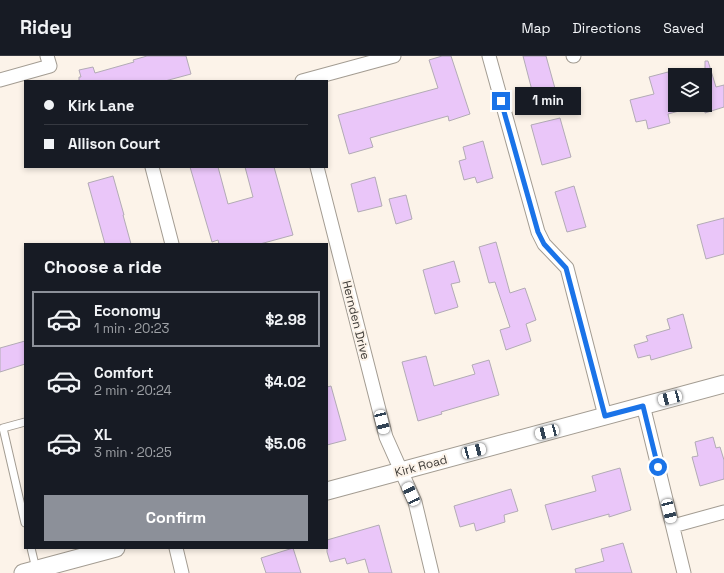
<!DOCTYPE html>
<meta charset="utf-8">
<style>
body{margin:0;font-family:"Space Grotesk",sans-serif;background:#242831;color:#f1f3f6;height:100vh;display:flex;flex-direction:column;font-size:15px;white-space:nowrap}
*{box-sizing:border-box;margin:0}
p{font-size:13px;color:#9ea1a6}
.icon{flex:none;width:22px;height:22px;fill:none;stroke:currentColor;stroke-width:2;stroke-linecap:round;stroke-linejoin:round}
.map{position:relative;flex:1;overflow:hidden}
.drawer{position:absolute;left:24px;top:187px;width:304px;height:306px;display:flex;flex-direction:column;background:#171b24;border-radius:0px;box-shadow:0 2px 6px #0003}
.drawer>*{flex:none}
.banner{position:absolute;left:24px;top:24px;width:304px;height:88px;border-radius:0px;box-shadow:0 2px 6px #0003;display:grid;align-content:center;height:88px;padding:0 20px;background:#171b24}
.buttons{position:absolute;left:668px;top:12px;display:grid;gap:8px}
.buttons a{display:grid;place-items:center;width:44px;height:44px;border-radius:0px;background:#171b24;box-shadow:0 2px 6px #0003;font-size:20px}
.end{position:absolute;width:18px;height:18px;margin:-9px;border:5px solid #1a73e8;background:#fff;box-shadow:0 0 0 2px #fff}
.from{border-radius:50%}
.bubble{position:absolute;height:28px;border-radius:0px;background:#171b24;box-shadow:0 2px 6px #0003;font-size:13px;font-weight:700;line-height:28px;text-align:center}
.car{position:absolute;width:12px;height:24px;margin:-12px -6px;border-radius:5px;box-shadow:0 0 3px 1px #0007;background:linear-gradient(#fff 24%,#345 0 40%,#fff 0 76%,#345 0 86%,#fff 0)}
.banner b{display:flex;align-items:center;gap:14px;height:38px;font-size:15px}
.banner b+b{border-top:1px solid #363941}
.banner i{width:10px;height:10px;background:#f1f3f6}
ul{padding:0;list-style:none}
li{display:flex;align-items:center;gap:12px;height:56px;margin:0 8px 6px;padding:0 12px;border:2px solid transparent;border-radius:0px}
li div{flex:1}
li b{display:block;font-size:15px}
li em{font-style:normal;font-weight:700}
li.current{border-color:#8c9099}
li>.icon{width:36px;height:36px;stroke-width:1.5}
h2{padding:0 20px;font-size:18px;line-height:48px}
.cta{display:flex;gap:8px;margin-top:auto;padding:8px 20px}
.cta a{flex:1;height:46px;border-radius:0px;background:#8c9099;color:#fff;font-size:16px;font-weight:700;line-height:46px;text-align:center}
header{display:flex;align-items:center;gap:24px;box-sizing:border-box;height:56px;padding:0 20px;background:#171b24;border-bottom:1px solid #363941}
header strong{font-size:19px}
nav{display:flex;gap:22px;margin-inline-start:auto;font-size:14px}
.map>svg:first-child{display:block}
.building{fill:#eac6f9;stroke:#b2abb5}
.lines{fill:none;stroke-linecap:round;stroke-linejoin:round}
.service-casing{stroke:#a39c92;stroke-width:9}
.minor-casing{stroke:#a39c92;stroke-width:15}
.tertiary-casing{stroke:#a39c92;stroke-width:19}
.service{stroke:#fff;stroke-width:7}
.minor{stroke:#fff;stroke-width:13}
.tertiary{stroke:#fff;stroke-width:17}
.route{stroke:#1a73e8;stroke-width:5}
.labels{text-anchor:middle;dominant-baseline:central;stroke-width:4;stroke-linejoin:round;paint-order:stroke}
.street-label{font-size:12px;fill:#3c3935;stroke:#fcf3e9}
</style>
<header>
<strong>Ridey</strong>
<nav><a>Map</a><a>Directions</a><a>Saved</a></nav>
</header>
<div class="map">
<svg width="724" height="517" viewBox="0 0 724 517">
<rect width="100%" height="100%" fill="#fcf3e9"/>
<path class="building" d="M147 0H186L191 18 165 25H79V21H81L79 14 93 11 95 17 134 6 133 4Z
M442 0H451L470 58 449 65 448 60 370 82 373 91 349 98 338 59 438 32 429 4Z
M523 0H546L556 36 534 42Z
M705 5H708L716 31 724 29V51L705 57Z
M668 16 675 41V49H677L679 55 668 58 670 67 648 73 646 64 636 66 630 44 654 38 649 21Z
M560 62 571 101 542 109 531 69Z
M483 85 493 122 477 127 475 121 464 124 459 105 466 103 463 91Z
M190 111H218L228 148 253 141 245 111H274L293 179 260 188H219L218 184 212 186Z
M113 120 124 159H123L131 188H105L88 127Z
M375 121 382 150 358 156 351 128Z
M574 130 586 171 567 176 555 136Z
M406 139 412 163 396 168 389 143Z
M724 162V198L706 203 697 169Z
M496 186 510 237 525 232 536 264 526 268 531 285 506 294 500 274 510 271 495 226 489 227 479 191Z
M454 205 460 226 451 228 458 251 435 258 423 214Z
M683 258 692 292 651 304 650 299 638 302 634 289 648 285 646 280 670 273 667 263Z
M25 285V308L0 316V292Z
M426 300 434 330 475 318 472 309 489 304 499 339 441 356 442 358 418 365 402 306Z
M331 330 346 384 327 389V331Z
M713 381 716 392 720 391 724 404V423L700 430 692 401 698 400 695 386Z
M620 412 631 454 609 461V458L552 474 545 449 596 435 592 420Z
M511 433 518 455 504 459 505 466 476 475 474 467 460 471 454 450Z
M379 469 392 517H369L365 503 347 508 345 502 330 506 327 496V484Z
M623 487 632 517H576L575 513 604 505 601 493Z
M293 492 301 517H266L261 502Z"/>
<g class="lines">
<g class="service-casing">
<path id="service" d="M25 366 3 372 25 467
M31 492 36 513"/>
</g>
<g class="minor-casing">
<path id="minor" d="M489 0 538 176 544 188 567 212 605 360
M573 0H574
M0 24 50 10 47 0
M302 25 394 0
M152 111 172 188
M317 111 386 381 415 446 432 517
M643 349 684 517
M673 470 724 456
M176 492 182 517"/>
</g>
<g class="tertiary-casing">
<path id="tertiary" d="M327 435 724 328
M23 517 116 492"/>
</g>
<use href="#service" class="service"/>
<use href="#minor" class="minor"/>
<use href="#tertiary" class="tertiary"/>
</g>
<g class="lines">
<path class="route" d="M501 45 538 176 544 188 566 212 605 360 643 350 658 411"/>
</g>
<g class="labels">
<g class="street-label">
<text transform="translate(356 264) rotate(76)">Hernden Drive</text>
<text transform="translate(421 410) rotate(-15)">Kirk Road</text>
</g>
</g>
</svg>
<div class="buttons">
<a><svg class="icon" aria-label="layers" viewBox="0 0 24 24"><path d="M12 4l9 5-9 5-9-5zM3 14l9 5 9-5"/></svg></a>
</div>
<i class="end from" style="left:658px;top:411px"></i>
<i class="end" style="left:501px;top:45px"></i>
<div class="bubble" style="left:515px;top:31px;width:66px">1 min</div>
<i class="car" style="left:670px;top:342px;rotate:255deg"></i>
<i class="car" style="left:382px;top:366px;rotate:166deg"></i>
<i class="car" style="left:547px;top:376px;rotate:255deg"></i>
<i class="car" style="left:474px;top:395px;rotate:75deg"></i>
<i class="car" style="left:411px;top:438px;rotate:335deg"></i>
<i class="car" style="left:669px;top:455px;rotate:166deg"></i>
<div class="banner">
<b><i class="from"></i>Kirk Lane</b>
<b><i></i>Allison Court</b>
</div>
<section class="drawer">
<h2>Choose a ride</h2>
<ul>
<li class="current"><svg class="icon" aria-label="car" viewBox="0 0 24 24"><path d="M5 17H2v-5l4-1 3-4h7l3 4 3 1v5h-3M9 17h6M6 11h13"/><circle cx="7" cy="17" r="2"/><circle cx="17" cy="17" r="2"/></svg><div><b>Economy</b><p>1 min · 20:23</p></div><em>$2.98</em></li>
<li><svg class="icon" aria-label="car" viewBox="0 0 24 24"><path d="M5 17H2v-5l4-1 3-4h7l3 4 3 1v5h-3M9 17h6M6 11h13"/><circle cx="7" cy="17" r="2"/><circle cx="17" cy="17" r="2"/></svg><div><b>Comfort</b><p>2 min · 20:24</p></div><em>$4.02</em></li>
<li><svg class="icon" aria-label="car" viewBox="0 0 24 24"><path d="M5 17H2v-5l4-1 3-4h7l3 4 3 1v5h-3M9 17h6M6 11h13"/><circle cx="7" cy="17" r="2"/><circle cx="17" cy="17" r="2"/></svg><div><b>XL</b><p>3 min · 20:25</p></div><em>$5.06</em></li>
</ul>
<div class="cta"><a>Confirm</a></div>
</section>
</div>
